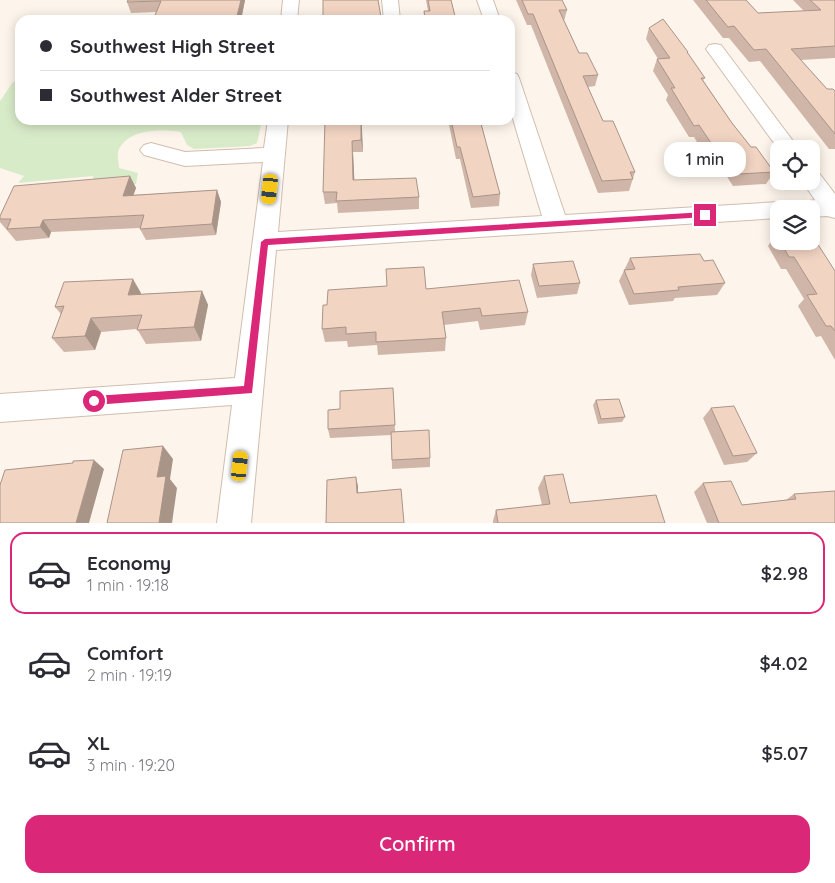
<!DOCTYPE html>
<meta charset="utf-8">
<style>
body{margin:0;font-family:Quicksand,sans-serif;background:#f7f7f7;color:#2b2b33;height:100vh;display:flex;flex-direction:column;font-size:19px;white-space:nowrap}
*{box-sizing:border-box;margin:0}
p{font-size:16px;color:#7c7c81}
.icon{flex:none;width:28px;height:28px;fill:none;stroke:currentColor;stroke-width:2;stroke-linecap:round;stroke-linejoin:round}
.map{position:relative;height:523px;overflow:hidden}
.sheet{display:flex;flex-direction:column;background:#fff;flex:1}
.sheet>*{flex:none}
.guide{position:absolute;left:15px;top:15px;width:500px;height:110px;border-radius:15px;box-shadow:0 2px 12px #0003;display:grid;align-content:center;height:110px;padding:0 25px;background:#fff}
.tools{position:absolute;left:770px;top:140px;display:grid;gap:10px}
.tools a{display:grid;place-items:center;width:50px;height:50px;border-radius:10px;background:#fff;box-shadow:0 2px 12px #0003;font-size:25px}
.end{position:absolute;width:22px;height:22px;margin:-11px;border:6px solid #db2777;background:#fff;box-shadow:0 0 0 2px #fff}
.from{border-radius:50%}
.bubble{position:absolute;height:35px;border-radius:15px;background:#fff;box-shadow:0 2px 12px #0003;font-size:16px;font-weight:600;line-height:35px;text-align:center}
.car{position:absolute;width:15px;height:30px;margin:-15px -8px;border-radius:6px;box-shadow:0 0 4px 1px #0007;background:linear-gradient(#f5c518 24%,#345 0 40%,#f5c518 0 76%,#345 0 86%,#f5c518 0)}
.guide b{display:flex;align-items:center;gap:18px;height:48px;font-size:19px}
.guide b+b{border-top:1px solid #e1e1e2}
.guide i{width:12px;height:12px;background:#2b2b33}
ul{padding:9px 0 0;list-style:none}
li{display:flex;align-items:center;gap:15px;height:82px;margin:0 10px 8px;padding:0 15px;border:2px solid transparent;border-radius:15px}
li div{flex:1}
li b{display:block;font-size:19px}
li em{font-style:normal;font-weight:600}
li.selected{border-color:#db2777}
li>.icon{width:45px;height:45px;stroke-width:1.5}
.cta{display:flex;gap:10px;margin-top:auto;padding:10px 25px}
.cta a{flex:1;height:58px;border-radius:15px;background:#db2777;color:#fff;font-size:20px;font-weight:600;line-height:58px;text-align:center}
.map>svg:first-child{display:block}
.green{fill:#d8ebc9}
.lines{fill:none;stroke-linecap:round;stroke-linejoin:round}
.minor-casing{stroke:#d0bdaf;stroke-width:2}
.minor{fill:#fff;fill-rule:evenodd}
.wall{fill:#d0b6a8}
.shaded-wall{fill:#a99488}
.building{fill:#f2d4c3;stroke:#a99488}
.route{fill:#db2777}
</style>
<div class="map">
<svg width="835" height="523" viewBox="0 0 835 523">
<rect width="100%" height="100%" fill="#fdf5eb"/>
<path class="green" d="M20 81V120H262L257 143 250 146 194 149 187 145 181 132C160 129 126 129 118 152 117 157 119 163 119 168L138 173 136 184 94 186 93 176 18 183 24 176 0 168V101L13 82Z"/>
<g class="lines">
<g class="minor-casing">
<path id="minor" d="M283 0H299L297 20H281Z
M382 0H398L400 20H384Z
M477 0H493L500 20H484Z
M715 44 721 45 799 149 779 150 706 49 709 45Z
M510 72 517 74 519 78 565 215 779 202 787 204 790 209H779V218L276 250 251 523H217L232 405 0 422V394L235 378 263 162 185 166 144 155 140 150 144 145 151 143 185 152 264 148 268 120H288L278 232 542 216 510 109Z
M811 171 819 173 835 194V218L827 216 811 217V209H795L798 203 815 200 802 181H811Z"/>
</g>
<use href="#minor" class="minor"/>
</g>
<path class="wall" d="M128 0H245L241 20 156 12 131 13 127 2Z
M378 0 381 20H323Z
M426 0H451L456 20 424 19V11H428Z
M516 0H562L567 10 564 21 579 53 598 75 595 86 588 87 603 121 635 172 629 191 598 193 531 25H527Z
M693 0H746L758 13 804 11 793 0H835V58L801 60 827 89 835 91V149H829L760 61 749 62 729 38H723Z
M649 28 688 52V54L705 78 703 80 732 123 751 147 774 172 766 184 733 186 713 155H705L694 137H689L666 100 668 95 653 71 657 59H658L646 39Z
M361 120 363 152H353L354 180 419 197V209L338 213 337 203 325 204 323 192Z
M448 120H480L500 194 499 206 471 208 460 159H456Z
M130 176 136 188 133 195 217 190 221 202 216 235 146 240 140 229V228L51 232 49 238 16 241 0 222V216Z
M776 234H779V241L809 244 835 271V360L821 336 816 337 798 306 804 299 786 269H781L768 246Z
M630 258 704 261 725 283 717 295 675 298 673 301 629 305 619 281Z
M533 264 580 283 577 294 537 298 531 275Z
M426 289 528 312 525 325 480 330 478 321 444 325 446 338 445 351 378 355 377 345 348 347 347 341 325 342 322 329Z
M202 291 208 305 201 341 146 344 137 329 101 332 95 350 64 352 52 338 61 314 55 307 141 293V294Z
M393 388 395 431 430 458V467L392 469 391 435 330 438 328 429 340 409Z
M596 400 625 417 622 422 598 424 593 405Z
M711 408 757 453 747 462 724 465 703 418Z
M544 476 570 503 665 523H493V521L496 510 542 505 538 488Z
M703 483 742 505 786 500 794 494 835 523H707L694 492Z"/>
<path class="shaded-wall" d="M241 0H245L241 20H236Z
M361 120 362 129 363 152 361 140Z
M352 141 353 152 355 192 353 180Z
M130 176 136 188 129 208 123 196Z
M217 190 221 202 216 235 212 224Z
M43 220 51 232 49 238 40 227Z
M133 279 141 293 137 309 128 295Z
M202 291 208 305 201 341 194 327Z
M91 318 101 332 95 350 85 336Z
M163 446 173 459 170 479 177 488 172 523H159L157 477Z
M94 460 104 469 89 523H76Z
M356 477 358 486V501L357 493Z"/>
<path class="building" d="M128 0H241L236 20H153L161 1 127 2Z
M323 0H378L381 17 353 18V20H323Z
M428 0H451L456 20H409L425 19 424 11H430Z
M522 0H562L567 10H559L579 53H587L598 75 583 76 603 121H613L635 172H630L633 179 602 181 533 14H528Z
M706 0H746L758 13 821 10 810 0H835V46L791 49 827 89H833L835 91V134L766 49 754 50 734 26 728 27Z
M663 19 688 52H687L705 78H701L732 123 751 147H756L774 172 739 174 719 143H711L699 125 694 126 671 88H675L657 59 670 58 649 28Z
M325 120H361V140L352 141 353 180 416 178 419 197 336 201 337 192H323Z
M451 120H480L500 194 473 197 460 147H457Z
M130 176 123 196 217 190 212 224 140 229 144 215 43 220 40 227 7 229 11 219H0V216L14 186Z
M780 241H808L809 244 817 243 835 271V331L831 326H826L807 295 817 294 794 257H789Z
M700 254 704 261 713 260 725 283 678 287 679 290 634 294 624 270 635 269 630 258Z
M573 261 580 283 539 286 533 264Z
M424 267 426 289 519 280 528 312 482 316 480 308 442 312 446 338 376 342V332L346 334V327L322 329 323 305H327L328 290 387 286 386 269Z
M133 279 128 295 202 291 194 327 137 330 142 315 91 318 85 336 52 338 64 306 55 307 64 282Z
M393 388 395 425 328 429V410L340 409V391Z
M619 399 625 417 601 419 596 400Z
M734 406 757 453 733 456 711 408Z
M429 430 430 458 392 460 391 432Z
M163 446 157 477 166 476 159 523H107L123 450Z
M94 460 76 523H0V485L5 470 73 463V461Z
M563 474 570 503 656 495 665 523H498L496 510 550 504 544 476Z
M356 477 357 493 401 489 404 523H326L327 480Z
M731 481 742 505 796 499 794 494 835 491V523H719L703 483Z"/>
<path class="route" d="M705 212 708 215 705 217 268 245 252 393 94 405 89 401 94 396 244 386 261 242 265 239Z"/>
</svg>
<div class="tools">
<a><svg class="icon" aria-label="locate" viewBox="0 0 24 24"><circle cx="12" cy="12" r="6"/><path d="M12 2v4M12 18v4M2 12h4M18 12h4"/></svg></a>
<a><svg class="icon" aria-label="layers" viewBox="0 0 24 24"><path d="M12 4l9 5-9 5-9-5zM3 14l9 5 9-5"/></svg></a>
</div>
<i class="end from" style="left:94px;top:401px"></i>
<i class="end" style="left:705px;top:215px"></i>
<div class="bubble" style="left:664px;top:142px;width:82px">1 min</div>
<i class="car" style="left:270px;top:189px;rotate:186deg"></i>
<i class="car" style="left:240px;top:466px;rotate:6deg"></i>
<div class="guide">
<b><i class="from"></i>Southwest High Street</b>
<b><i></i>Southwest Alder Street</b>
</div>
</div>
<section class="sheet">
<ul>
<li class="selected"><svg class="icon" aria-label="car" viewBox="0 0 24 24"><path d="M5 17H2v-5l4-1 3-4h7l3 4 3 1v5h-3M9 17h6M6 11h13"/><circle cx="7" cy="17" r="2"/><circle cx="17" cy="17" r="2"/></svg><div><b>Economy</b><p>1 min · 19:18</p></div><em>$2.98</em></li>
<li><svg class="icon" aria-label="car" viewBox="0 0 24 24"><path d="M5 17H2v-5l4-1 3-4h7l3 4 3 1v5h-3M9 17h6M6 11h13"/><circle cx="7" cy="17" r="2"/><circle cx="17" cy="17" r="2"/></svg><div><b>Comfort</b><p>2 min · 19:19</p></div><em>$4.02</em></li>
<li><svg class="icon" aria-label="car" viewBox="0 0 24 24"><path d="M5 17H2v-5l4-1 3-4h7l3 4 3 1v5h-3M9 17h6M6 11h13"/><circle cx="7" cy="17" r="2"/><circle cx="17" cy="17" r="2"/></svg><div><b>XL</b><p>3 min · 19:20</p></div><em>$5.07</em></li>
</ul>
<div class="cta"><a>Confirm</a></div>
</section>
